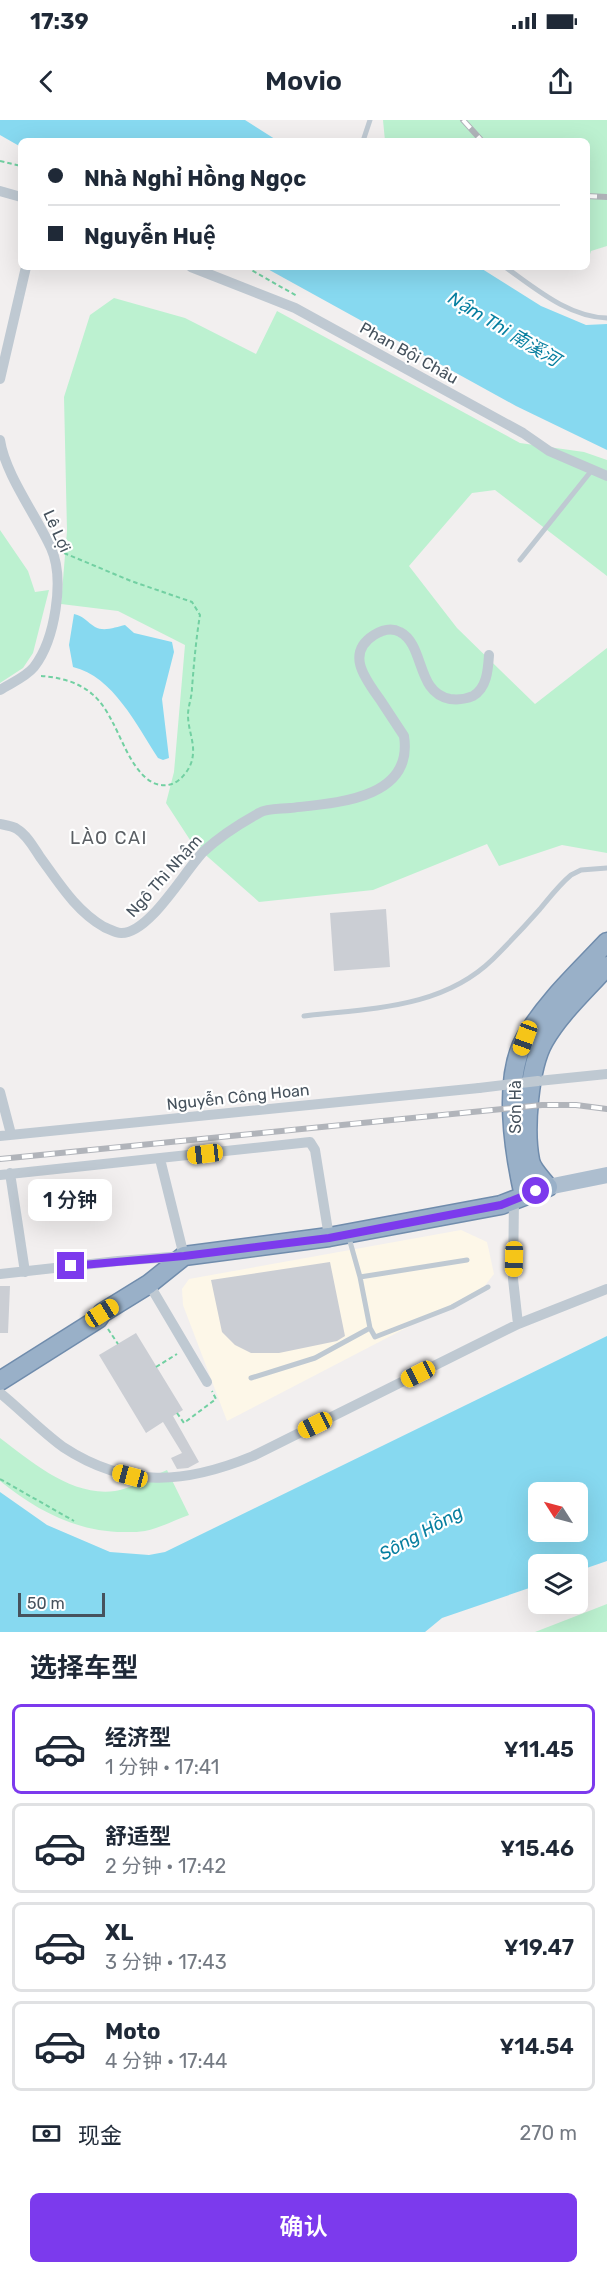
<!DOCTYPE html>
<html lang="zh">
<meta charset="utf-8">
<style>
body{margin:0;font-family:Rubik,"Noto Sans SC",sans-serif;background:#f2f2f3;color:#1f2937;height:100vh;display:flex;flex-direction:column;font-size:22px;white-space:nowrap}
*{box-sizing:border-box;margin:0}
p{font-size:20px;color:#747a83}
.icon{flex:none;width:33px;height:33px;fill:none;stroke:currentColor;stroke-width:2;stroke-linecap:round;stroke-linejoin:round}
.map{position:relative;height:1512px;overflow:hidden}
.side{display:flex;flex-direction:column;background:#fff;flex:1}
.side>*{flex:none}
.hud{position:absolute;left:18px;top:18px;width:572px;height:132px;border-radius:9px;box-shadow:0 6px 24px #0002;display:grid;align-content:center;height:132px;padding:0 30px;background:#fff}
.needle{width:39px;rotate:306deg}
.controls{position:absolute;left:528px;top:1362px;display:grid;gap:12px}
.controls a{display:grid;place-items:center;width:60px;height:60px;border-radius:9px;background:#fff;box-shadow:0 6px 24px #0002;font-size:30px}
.scale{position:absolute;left:18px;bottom:15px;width:87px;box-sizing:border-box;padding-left:6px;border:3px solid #46525d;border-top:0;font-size:16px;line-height:21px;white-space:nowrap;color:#46525d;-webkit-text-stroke:4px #fff;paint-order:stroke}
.end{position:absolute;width:27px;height:27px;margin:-14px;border:8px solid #7c3aed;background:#fff;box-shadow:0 0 0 3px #fff}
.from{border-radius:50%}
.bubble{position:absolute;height:42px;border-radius:9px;background:#fff;box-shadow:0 6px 24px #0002;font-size:20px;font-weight:600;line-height:42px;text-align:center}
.car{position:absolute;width:18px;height:36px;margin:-18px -9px;border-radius:8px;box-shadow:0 0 4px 2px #0007;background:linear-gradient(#f5c518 24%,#345 0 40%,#f5c518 0 76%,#345 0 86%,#f5c518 0)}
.hud b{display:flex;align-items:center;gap:21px;height:57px;font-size:22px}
.hud b+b{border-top:2px solid #e0e1e3}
.hud i{width:15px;height:15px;background:#1f2937}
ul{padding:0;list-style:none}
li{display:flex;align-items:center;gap:18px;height:90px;margin:0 12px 9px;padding:0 18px;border:3px solid #e0e1e3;border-radius:9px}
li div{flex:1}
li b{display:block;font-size:22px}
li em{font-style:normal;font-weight:600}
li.selected{border-color:#7c3aed}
li>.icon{width:54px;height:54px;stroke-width:1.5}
h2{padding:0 30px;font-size:27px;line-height:72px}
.pay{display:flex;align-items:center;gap:15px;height:66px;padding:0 30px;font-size:22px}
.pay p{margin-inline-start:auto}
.cta{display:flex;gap:12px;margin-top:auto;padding:12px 30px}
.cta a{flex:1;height:69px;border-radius:9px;background:#7c3aed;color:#fff;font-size:24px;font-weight:600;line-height:69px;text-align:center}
.status{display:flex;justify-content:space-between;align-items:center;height:42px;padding:0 30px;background:#fff;direction:ltr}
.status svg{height:16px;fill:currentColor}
header{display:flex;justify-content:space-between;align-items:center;height:78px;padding:0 30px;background:#fff;font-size:27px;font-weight:600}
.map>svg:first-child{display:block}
.commercial{fill:#fdf7e8}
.green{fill:#bcf1d0}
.water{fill:#87d9f0;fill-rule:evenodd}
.building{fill:#cbced4}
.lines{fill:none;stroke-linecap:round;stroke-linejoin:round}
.trunk-casing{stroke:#708cac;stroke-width:21}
.path{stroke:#72d0a2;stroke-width:2;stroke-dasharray:4.5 3;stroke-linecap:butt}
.service{stroke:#bfc9d2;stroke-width:5}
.minor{stroke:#bfc9d2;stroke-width:10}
.primary{stroke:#adbecf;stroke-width:16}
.trunk{stroke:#99b0c8;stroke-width:18}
.rail-casing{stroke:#b1b4ba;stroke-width:6}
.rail{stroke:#fff;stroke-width:4;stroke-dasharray:11;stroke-linecap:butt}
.minor-bridge{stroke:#bfc9d2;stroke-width:10}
.route{stroke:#7c3aed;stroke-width:8}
.labels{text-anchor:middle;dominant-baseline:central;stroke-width:4.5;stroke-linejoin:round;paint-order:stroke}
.street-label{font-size:16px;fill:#46525d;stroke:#fff}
.water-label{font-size:18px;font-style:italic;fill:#077fa0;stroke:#fff}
.neighbourhood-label{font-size:18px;letter-spacing:1.5px;fill:#5b5f64;stroke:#fff}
</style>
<div class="status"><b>17:39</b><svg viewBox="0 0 49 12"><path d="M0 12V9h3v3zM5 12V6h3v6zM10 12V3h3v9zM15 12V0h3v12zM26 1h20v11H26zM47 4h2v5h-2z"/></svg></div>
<header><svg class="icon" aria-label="back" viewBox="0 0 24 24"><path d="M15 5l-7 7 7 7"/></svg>Movio<svg class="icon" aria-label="share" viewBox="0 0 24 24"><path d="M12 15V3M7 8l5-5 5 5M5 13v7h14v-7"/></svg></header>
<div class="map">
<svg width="607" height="1512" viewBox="0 0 607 1512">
<rect width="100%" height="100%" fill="#f2efef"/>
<path class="commercial" d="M461 1110 487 1122 494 1154 483 1168 227 1301 183 1185 182 1169 189 1159Z"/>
<path class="green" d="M383 0H607V126L591 131 587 144 586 21H385Z
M114 178 185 198 256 234 277 191 520 323 584 332 607 340V456L495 370 472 373 409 446 457 508 535 584 607 528V733L562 725 499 746 487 724 373 770 259 782 192 723 166 683 174 652 185 525 118 491 61 484 67 411 64 277 90 195Z
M0 410 28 451 35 472 49 470 33 533 23 548 0 563Z
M0 1318C32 1342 72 1377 115 1371 130 1369 153 1356 167 1350L189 1395C175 1400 160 1408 145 1411 140 1412 133 1412 127 1412 79 1413 37 1391 0 1361Z
M607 1484V1512H535Z"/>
<path class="water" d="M0 0H245L278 21H21V27L0 15Z
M264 147H479L541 186 586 205 607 204V330L516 286Z
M74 494C84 496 87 502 95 507 104 512 116 507 125 505L134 513 172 522 174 532 162 579 169 638 163 640 158 638C137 606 113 556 73 547L69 525Z
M607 1216V1441L578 1451V1444H538V1465L442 1498 425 1512H0V1372L47 1405 110 1432 149 1435 165 1432ZM538 1372H578V1412H538Z"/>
<path class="building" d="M386 789 390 847 334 851 330 793Z
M330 1142 345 1216 337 1221 279 1233H251L235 1225 222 1212 211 1160Z
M0 1166H10L8 1213H0Z
M136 1213 183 1290 173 1296 199 1342 188 1348 177 1349 171 1338 182 1333 163 1302 146 1313 99 1235Z"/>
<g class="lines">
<g class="trunk-casing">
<path id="trunk" d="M524 1076C514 1032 502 957 526 917 547 881 579 852 607 822
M0 1261 98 1199 102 1193 149 1164 184 1136 329 1117 501 1085 548 1067C542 1059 531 1049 530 1040 524 1010 529 947 544 921 560 893 586 870 607 846"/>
</g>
<path class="path" d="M0 41 21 46
M246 147 297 176
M41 556C58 557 79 562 92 574 101 581 108 593 113 603 124 623 140 674 172 664 181 661 190 649 192 640 196 624 188 611 188 595 188 586 192 577 192 568 194 543 196 519 200 495L192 482 131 461 64 433
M108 1209 118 1224
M156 1247 177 1234
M177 1293 184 1303 216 1279 212 1271
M0 1359 74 1401"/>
<path class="service" d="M363 21 370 0
M505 147C535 168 568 197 607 198
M520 440 592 350
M304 896C370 888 442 889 493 839 509 823 525 806 540 789 550 777 559 765 571 755L581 750 607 748
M349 1118 360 1157 370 1208 375 1217 452 1187 488 1167
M360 1157 467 1140
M251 1258 315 1238 370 1208"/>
<path class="minor" d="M0 71 21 77
M191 147 295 188 523 313 549 331 607 356
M0 259 26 147
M0 320C5 354 36 395 51 428 65 459 55 520 34 547 26 557 11 563 0 570
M0 704C5 705 13 706 17 709 27 715 34 728 40 737 59 763 76 791 104 807 109 809 116 813 121 813 149 814 184 752 203 732 220 716 239 704 259 693 267 688 280 689 290 688 334 683 414 680 404 616 396 604 389 593 381 581 367 561 344 534 374 515 382 510 391 507 400 512 425 525 416 573 450 579 458 580 466 579 473 576 487 568 488 550 489 535
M538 961 607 954
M0 972 11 1014
M0 1016 479 968
M10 1053 25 1152
M0 1055 310 1022 315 1030 329 1117
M514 1079 513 1159 518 1204
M0 1154 118 1141 184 1136 160 1039
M149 1164 207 1262
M0 1273C21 1290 41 1311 63 1327 127 1369 185 1364 253 1336L518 1204 607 1169"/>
<path class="primary" d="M548 1067 607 1055"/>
<use href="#trunk" class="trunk"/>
<g class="rail-casing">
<path id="rail" d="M463 0 482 21
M586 76 607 77
M0 1039 542 985H576L607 989"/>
</g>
<use href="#rail" class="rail"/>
<path class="minor-bridge" d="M479 968 538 961"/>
</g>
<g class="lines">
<path class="route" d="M71 1146 184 1136 329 1118 501 1085 536 1071"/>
</g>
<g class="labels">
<g class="street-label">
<text transform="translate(409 233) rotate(29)">Phan Bội Châu</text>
<text transform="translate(57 411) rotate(66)">Lê Lợi</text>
<text transform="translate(164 756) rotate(-48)">Ngô Thì Nhậm</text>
<text transform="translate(238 977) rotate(-6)">Nguyễn Công Hoan</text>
<text transform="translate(515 987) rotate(-90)">Sơn Hà</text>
</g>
<g class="water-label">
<text transform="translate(504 209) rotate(31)">Nậm Thi 南溪河</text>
<text transform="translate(421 1413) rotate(-29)">Sông Hồng</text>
</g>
<g class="neighbourhood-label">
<text x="109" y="718">LÀO CAI</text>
</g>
</g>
</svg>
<div class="controls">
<a><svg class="needle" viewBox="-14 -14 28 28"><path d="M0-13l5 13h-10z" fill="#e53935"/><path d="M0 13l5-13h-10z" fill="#747a83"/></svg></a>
<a><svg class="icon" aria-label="layers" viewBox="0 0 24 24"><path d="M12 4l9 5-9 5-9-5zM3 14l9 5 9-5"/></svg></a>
</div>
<div class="scale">50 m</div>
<i class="end from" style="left:536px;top:1071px"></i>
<i class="end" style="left:71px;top:1146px"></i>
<div class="bubble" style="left:28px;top:1059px;width:84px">1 分钟</div>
<i class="car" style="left:525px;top:918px;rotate:200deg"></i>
<i class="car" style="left:205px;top:1034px;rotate:263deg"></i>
<i class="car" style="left:514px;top:1139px;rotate:181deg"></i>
<i class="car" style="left:102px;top:1193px;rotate:58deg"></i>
<i class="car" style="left:418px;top:1254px;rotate:243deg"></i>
<i class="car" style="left:315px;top:1305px;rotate:244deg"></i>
<i class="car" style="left:130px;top:1356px;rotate:285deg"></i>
<div class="hud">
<b><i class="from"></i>Nhà Nghỉ Hồng Ngọc</b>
<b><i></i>Nguyễn Huệ</b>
</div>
</div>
<section class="side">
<h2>选择车型</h2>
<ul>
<li class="selected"><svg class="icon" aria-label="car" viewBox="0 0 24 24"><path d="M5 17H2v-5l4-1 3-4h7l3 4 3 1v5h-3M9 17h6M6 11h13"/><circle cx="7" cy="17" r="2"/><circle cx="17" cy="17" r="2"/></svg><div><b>经济型</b><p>1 分钟 · 17:41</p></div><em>¥11.45</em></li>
<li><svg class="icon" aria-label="car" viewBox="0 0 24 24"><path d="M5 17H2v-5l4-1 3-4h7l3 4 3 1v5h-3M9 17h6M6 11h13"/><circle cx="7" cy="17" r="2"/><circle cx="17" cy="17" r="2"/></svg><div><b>舒适型</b><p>2 分钟 · 17:42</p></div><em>¥15.46</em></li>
<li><svg class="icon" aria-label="car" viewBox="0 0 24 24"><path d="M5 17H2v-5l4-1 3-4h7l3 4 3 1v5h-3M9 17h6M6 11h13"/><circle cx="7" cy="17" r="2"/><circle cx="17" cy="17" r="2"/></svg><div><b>XL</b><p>3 分钟 · 17:43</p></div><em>¥19.47</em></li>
<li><svg class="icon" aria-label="car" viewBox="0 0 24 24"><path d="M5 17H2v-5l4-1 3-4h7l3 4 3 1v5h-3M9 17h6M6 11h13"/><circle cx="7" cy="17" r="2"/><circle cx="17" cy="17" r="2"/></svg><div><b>Moto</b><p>4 分钟 · 17:44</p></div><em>¥14.54</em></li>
</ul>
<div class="pay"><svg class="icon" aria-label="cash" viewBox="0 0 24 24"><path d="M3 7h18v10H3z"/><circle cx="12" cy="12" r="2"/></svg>现金<p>270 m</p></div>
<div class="cta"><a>确认</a></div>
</section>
